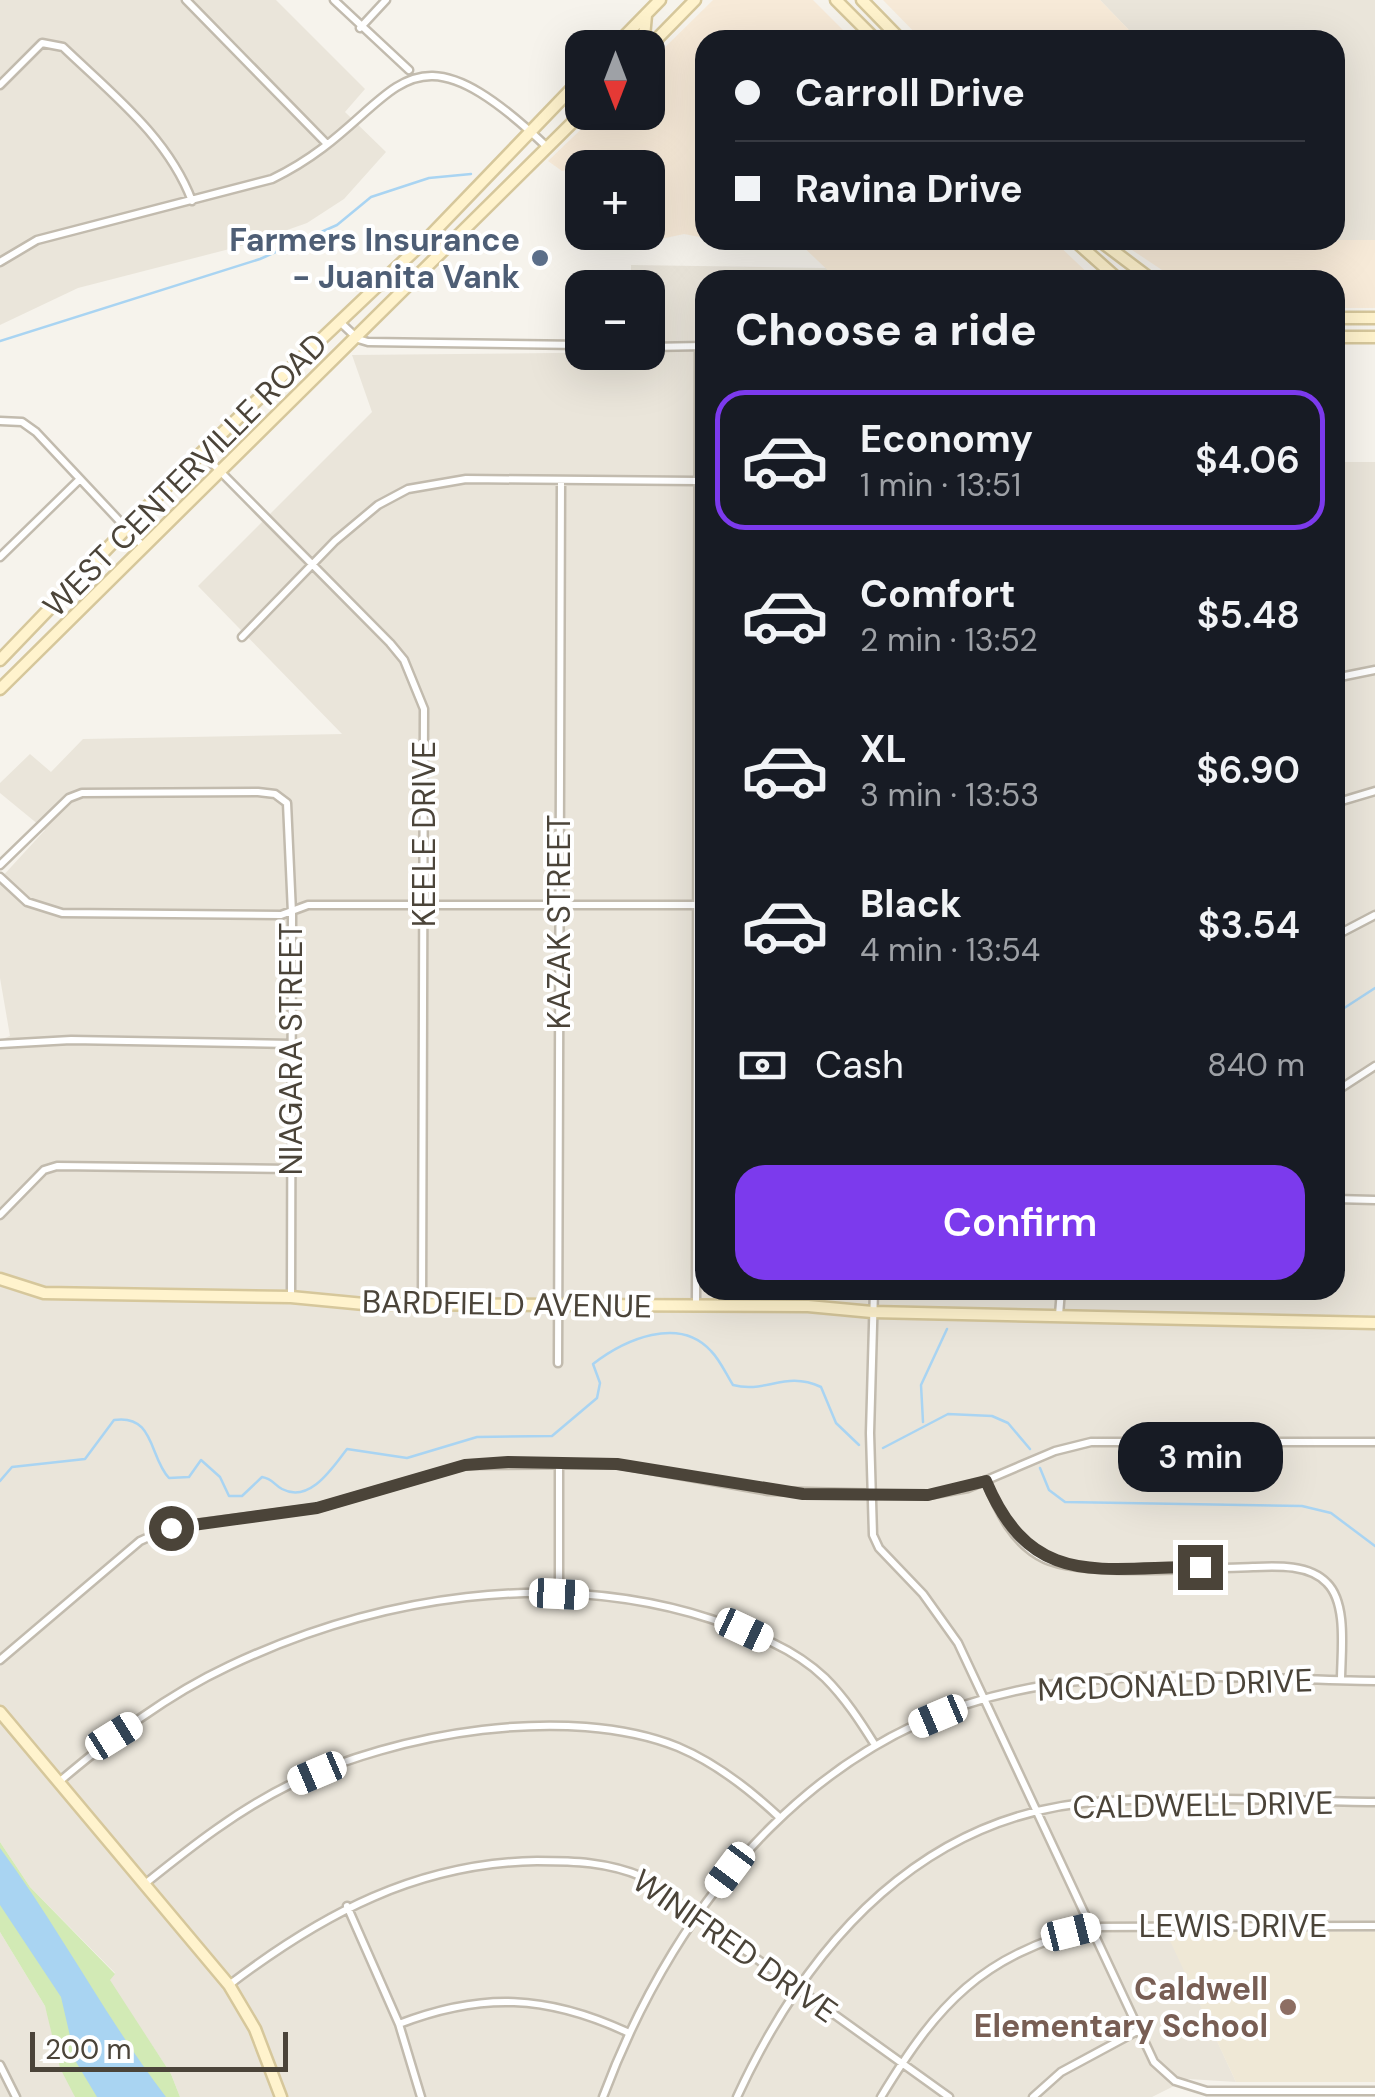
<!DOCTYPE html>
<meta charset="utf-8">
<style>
body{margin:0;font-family:"DM Sans",sans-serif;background:#20242c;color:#f1f3f6;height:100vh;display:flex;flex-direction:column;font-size:38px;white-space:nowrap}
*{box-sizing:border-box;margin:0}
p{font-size:32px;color:#9ea1a6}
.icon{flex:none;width:55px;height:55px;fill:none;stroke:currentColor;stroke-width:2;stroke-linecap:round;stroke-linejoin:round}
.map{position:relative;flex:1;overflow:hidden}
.drawer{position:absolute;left:695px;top:270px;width:650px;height:1030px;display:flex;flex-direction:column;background:#171b24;border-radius:30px;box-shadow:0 10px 40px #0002}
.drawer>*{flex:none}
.guide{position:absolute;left:695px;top:30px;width:650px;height:220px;border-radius:30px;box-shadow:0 10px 40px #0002;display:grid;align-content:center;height:220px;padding:0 40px;background:#171b24}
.needle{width:65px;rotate:180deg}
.tools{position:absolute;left:565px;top:30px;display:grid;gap:20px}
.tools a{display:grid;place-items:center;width:100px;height:100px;border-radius:20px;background:#171b24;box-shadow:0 10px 40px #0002;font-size:50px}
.scale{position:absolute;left:30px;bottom:25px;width:258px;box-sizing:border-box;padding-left:10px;border:5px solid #4b4439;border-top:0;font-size:28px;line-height:35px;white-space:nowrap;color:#4b4439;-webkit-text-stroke:8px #fff;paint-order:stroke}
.end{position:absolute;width:45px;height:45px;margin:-22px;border:12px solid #4b4439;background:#fff;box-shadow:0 0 0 5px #fff}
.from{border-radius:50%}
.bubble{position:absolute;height:70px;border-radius:30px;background:#171b24;box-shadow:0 10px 40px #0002;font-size:32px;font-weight:600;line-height:70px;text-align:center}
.car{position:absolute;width:30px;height:60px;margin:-30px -15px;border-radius:12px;box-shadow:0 0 8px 2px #0007;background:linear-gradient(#fff 24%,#345 0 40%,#fff 0 76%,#345 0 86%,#fff 0)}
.guide b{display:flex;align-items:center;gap:35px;height:95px;font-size:38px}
.guide b+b{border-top:2px solid #363941}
.guide i{width:25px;height:25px;background:#f1f3f6}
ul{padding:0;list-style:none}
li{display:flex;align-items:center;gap:30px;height:140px;margin:0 20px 15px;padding:0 20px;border:5px solid transparent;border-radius:30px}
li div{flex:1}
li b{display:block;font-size:38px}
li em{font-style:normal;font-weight:600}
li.current{border-color:#7c3aed}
li>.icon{width:90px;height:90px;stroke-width:1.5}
h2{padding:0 40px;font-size:45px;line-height:120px}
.pay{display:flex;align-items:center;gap:25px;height:110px;padding:0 40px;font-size:38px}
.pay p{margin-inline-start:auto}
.action{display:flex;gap:20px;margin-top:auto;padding:20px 40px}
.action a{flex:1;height:115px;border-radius:30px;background:#7c3aed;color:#fff;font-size:40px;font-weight:600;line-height:115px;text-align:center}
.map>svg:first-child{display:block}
.residential{fill:#eae5da}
.commercial{fill:#f7ead8}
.education{fill:#efe8d6}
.green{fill:#d2eab5}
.water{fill:#a9d4f2}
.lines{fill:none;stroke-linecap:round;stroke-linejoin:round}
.stream{stroke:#a9d4f2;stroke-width:2.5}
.street-casing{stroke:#c2bbae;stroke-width:11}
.secondary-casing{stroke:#d6c79b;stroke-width:15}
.street{stroke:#fff;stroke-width:6}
.secondary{stroke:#fff3cd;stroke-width:10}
.route{stroke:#4b4439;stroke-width:12}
.service-dot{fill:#5c6f8a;stroke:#fff;stroke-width:4}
.education-dot{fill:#8d6e63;stroke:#fff;stroke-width:4}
.labels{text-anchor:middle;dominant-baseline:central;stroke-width:8;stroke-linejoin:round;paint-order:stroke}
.service-label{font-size:32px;font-weight:bold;fill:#4e5e75;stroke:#fff;text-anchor:end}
.street-label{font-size:32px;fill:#4b4439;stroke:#fff}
.education-label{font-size:32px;font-weight:bold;fill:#785e54;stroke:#fff;text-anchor:end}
</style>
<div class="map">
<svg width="1375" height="2097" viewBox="0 0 1375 2097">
<rect width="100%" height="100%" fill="#f6f3ec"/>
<path class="residential" d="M0 0H276L365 89 345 112 386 152 344 199 307 223 245 245 78 288 0 325Z
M1100 0H1375V240L1279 241 1276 240H1335V40H1118L1128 29Z
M631 265 827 268 838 280H705V1290H1335V462H1375V1932L1166 1930 1236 2082 1188 2079 1152 2097H180L171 2074 109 1980 115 1973 30 1887 0 1842V1040L10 1036 0 978V879L45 830 0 793V783L30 754 51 772 83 739 342 734 198 586 372 412 352 355 648 352V288L631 287Z
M0 1932 45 2006 75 2097H0Z"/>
<path class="commercial" d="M713 0H813L853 40H705V238L684 234 638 244 632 233 648 232V168L591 165 562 171 548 161 598 113 648 112V64Z
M883 0H1100L1129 30 1118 40H922Z
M796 240H1053L1095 280H838Z
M1117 240H1375V308H1335V280H1177Z"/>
<path class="education" d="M1165 1930 1375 1932V2082H1236Z"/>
<path class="green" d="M0 1842 30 1887 115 1974 110 1980 171 2074 180 2097H75L60 2068 45 2006 0 1932Z"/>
<path class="water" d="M0 1848C60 1929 105 2017 166 2097H97L76 2062 61 1997 0 1905Z"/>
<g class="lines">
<path class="stream" d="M0 341 260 259 337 225 371 197 429 178 471 174
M1335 1014 1375 988
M961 1298 964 1290
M923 1422 921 1385 947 1329
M883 1448 948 1414 992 1416 1008 1423 1030 1449
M1040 1468 1049 1490 1065 1502 1302 1506 1331 1513 1375 1546
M0 1481 12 1467 85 1459 114 1420C155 1414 149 1457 169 1478L189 1477 201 1460 220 1477 229 1496H242L262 1477C273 1479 273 1484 282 1489 310 1504 333 1467 347 1449L407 1458 477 1437 552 1436 597 1398 600 1383 593 1364C624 1340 679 1315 711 1351 720 1360 726 1374 733 1385 766 1394 785 1370 821 1387L836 1423 859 1445"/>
<g class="street-casing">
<path id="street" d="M186 0 326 143
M334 0 409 70
M360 28 386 0
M0 85 42 43 63 47C112 94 168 137 192 201
M0 262 37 240 272 179C402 117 393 0 547 147
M340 322 358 339 368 342 582 345
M648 347 705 346
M0 421 22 422 36 432 143 546
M201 452 390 643 404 660 424 709 422 1303
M0 557 80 479
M242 637 335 541 378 505 408 489 466 479 697 481
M1335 678 1375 670
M1335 803 1375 791
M0 865 69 798 82 793 258 792 275 794 287 803 292 913 291 1297
M0 877 27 902 62 913 281 915 308 905H705
M1335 936 1375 915
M0 1044 71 1040 291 1044
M1335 1092 1375 1066
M1335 1199 1375 1200
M0 1215 44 1170 57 1166 291 1169
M874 1290 870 1433 873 1535 879 1548 923 1594 958 1643 1154 2062 1175 2081 1207 2091H1375
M696 1305 699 346
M1059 1315 1061 1290
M558 1363 561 480
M559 1463V1594
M986 1481C999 1512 1013 1544 1045 1559 1083 1577 1207 1568 1253 1567 1276 1566 1309 1564 1327 1583 1348 1604 1341 1653 1341 1680
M0 1660 140 1541 171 1527 317 1508 465 1465 617 1464 768 1491 928 1495 968 1488 1055 1451 1091 1442H1375
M60 1781C112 1737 167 1695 229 1666 377 1596 553 1568 711 1619 751 1632 794 1648 825 1678 845 1698 860 1721 875 1745
M146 1883C192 1846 238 1810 291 1784 395 1733 568 1703 678 1747 716 1763 748 1788 778 1816
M347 1906 399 2024 421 2097
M229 1985C322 1914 417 1863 537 1861 574 1861 608 1862 643 1877L949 2097
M399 2024C482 1992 547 1995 627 2032
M0 2065 16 2097
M603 2097C678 1896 825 1718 1048 1685 1149 1669 1272 1680 1375 1681
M737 2097C809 1941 926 1809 1109 1801 1197 1796 1287 1801 1375 1802
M881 2097C938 2003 981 1956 1091 1927L1375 1926
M1033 2097 1061 2072 1137 2031"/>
</g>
<g class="secondary-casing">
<path id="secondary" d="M836 0 876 40
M862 0 901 40
M613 48 660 0
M643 48 646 15
M648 48 695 0
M1074 240 1119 280
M1099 240 1152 280
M1335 318H1375
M1335 337H1375
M0 660 175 478 430 236 582 78
M0 689 583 112
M0 1279 44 1293 291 1297 364 1304 808 1306 872 1312 1375 1323
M0 1712 229 1985 255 2029 281 2097"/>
</g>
<use href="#street" class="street"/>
<use href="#secondary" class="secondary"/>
</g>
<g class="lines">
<path class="route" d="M171 1528 317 1508 465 1465 508 1462 617 1464 803 1494 928 1495 986 1481C1032 1590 1099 1567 1200 1567"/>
</g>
<circle class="service-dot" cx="540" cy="258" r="10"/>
<circle class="education-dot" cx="1288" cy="2007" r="10"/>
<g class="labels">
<g class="service-label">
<text x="520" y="240">Farmers Insurance<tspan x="520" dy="37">- Juanita Vank</tspan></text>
</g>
<g class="street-label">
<text transform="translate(185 475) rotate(-45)">WEST CENTERVILLE ROAD</text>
<text transform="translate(424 834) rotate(-90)">KEELE DRIVE</text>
<text transform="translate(559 922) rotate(-90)">KAZAK STREET</text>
<text transform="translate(291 1049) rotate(-90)">NIAGARA STREET</text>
<text transform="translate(507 1304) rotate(1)">BARDFIELD AVENUE</text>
<text transform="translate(1175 1685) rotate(-2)">MCDONALD DRIVE</text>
<text transform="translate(1203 1805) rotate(-1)">CALDWELL DRIVE</text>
<text x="1233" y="1926">LEWIS DRIVE</text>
<text transform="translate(735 1946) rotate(35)">WINIFRED DRIVE</text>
</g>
<g class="education-label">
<text x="1268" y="1989">Caldwell<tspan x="1268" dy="37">Elementary School</tspan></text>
</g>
</g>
</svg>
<div class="tools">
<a><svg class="needle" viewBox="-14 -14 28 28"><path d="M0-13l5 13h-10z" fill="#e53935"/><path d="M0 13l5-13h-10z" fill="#9ea1a6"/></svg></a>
<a>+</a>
<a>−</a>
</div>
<div class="scale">200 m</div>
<i class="end from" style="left:171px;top:1528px"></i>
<i class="end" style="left:1200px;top:1567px"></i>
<div class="bubble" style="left:1118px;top:1422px;width:165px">3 min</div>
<i class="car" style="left:559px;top:1594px;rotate:93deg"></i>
<i class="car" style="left:744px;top:1630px;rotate:115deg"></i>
<i class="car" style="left:938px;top:1716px;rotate:247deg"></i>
<i class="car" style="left:114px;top:1736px;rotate:58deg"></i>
<i class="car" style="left:317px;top:1773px;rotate:247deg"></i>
<i class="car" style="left:730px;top:1870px;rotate:217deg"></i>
<i class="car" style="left:1071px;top:1932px;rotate:76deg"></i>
<div class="guide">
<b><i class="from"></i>Carroll Drive</b>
<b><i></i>Ravina Drive</b>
</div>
<section class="drawer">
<h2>Choose a ride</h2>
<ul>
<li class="current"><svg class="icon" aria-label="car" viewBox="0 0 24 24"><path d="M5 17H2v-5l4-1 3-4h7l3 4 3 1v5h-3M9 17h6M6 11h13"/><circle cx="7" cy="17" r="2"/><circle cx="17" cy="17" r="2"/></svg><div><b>Economy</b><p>1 min · 13:51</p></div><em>$4.06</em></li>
<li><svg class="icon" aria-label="car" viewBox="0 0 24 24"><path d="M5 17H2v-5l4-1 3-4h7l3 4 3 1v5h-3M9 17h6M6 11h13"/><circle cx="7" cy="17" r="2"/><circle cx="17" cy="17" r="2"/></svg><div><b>Comfort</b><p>2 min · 13:52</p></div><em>$5.48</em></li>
<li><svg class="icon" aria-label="car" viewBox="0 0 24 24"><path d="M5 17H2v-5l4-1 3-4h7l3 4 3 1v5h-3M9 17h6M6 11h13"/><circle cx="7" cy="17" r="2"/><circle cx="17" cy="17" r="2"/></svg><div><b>XL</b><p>3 min · 13:53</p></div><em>$6.90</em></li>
<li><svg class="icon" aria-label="car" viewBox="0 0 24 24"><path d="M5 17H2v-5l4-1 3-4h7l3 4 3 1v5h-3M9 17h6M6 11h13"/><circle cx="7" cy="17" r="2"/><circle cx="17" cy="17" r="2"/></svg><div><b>Black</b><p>4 min · 13:54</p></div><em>$3.54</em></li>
</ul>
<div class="pay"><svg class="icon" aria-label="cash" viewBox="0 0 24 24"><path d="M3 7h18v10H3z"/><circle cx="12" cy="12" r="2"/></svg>Cash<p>840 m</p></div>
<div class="action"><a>Confirm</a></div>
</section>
</div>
